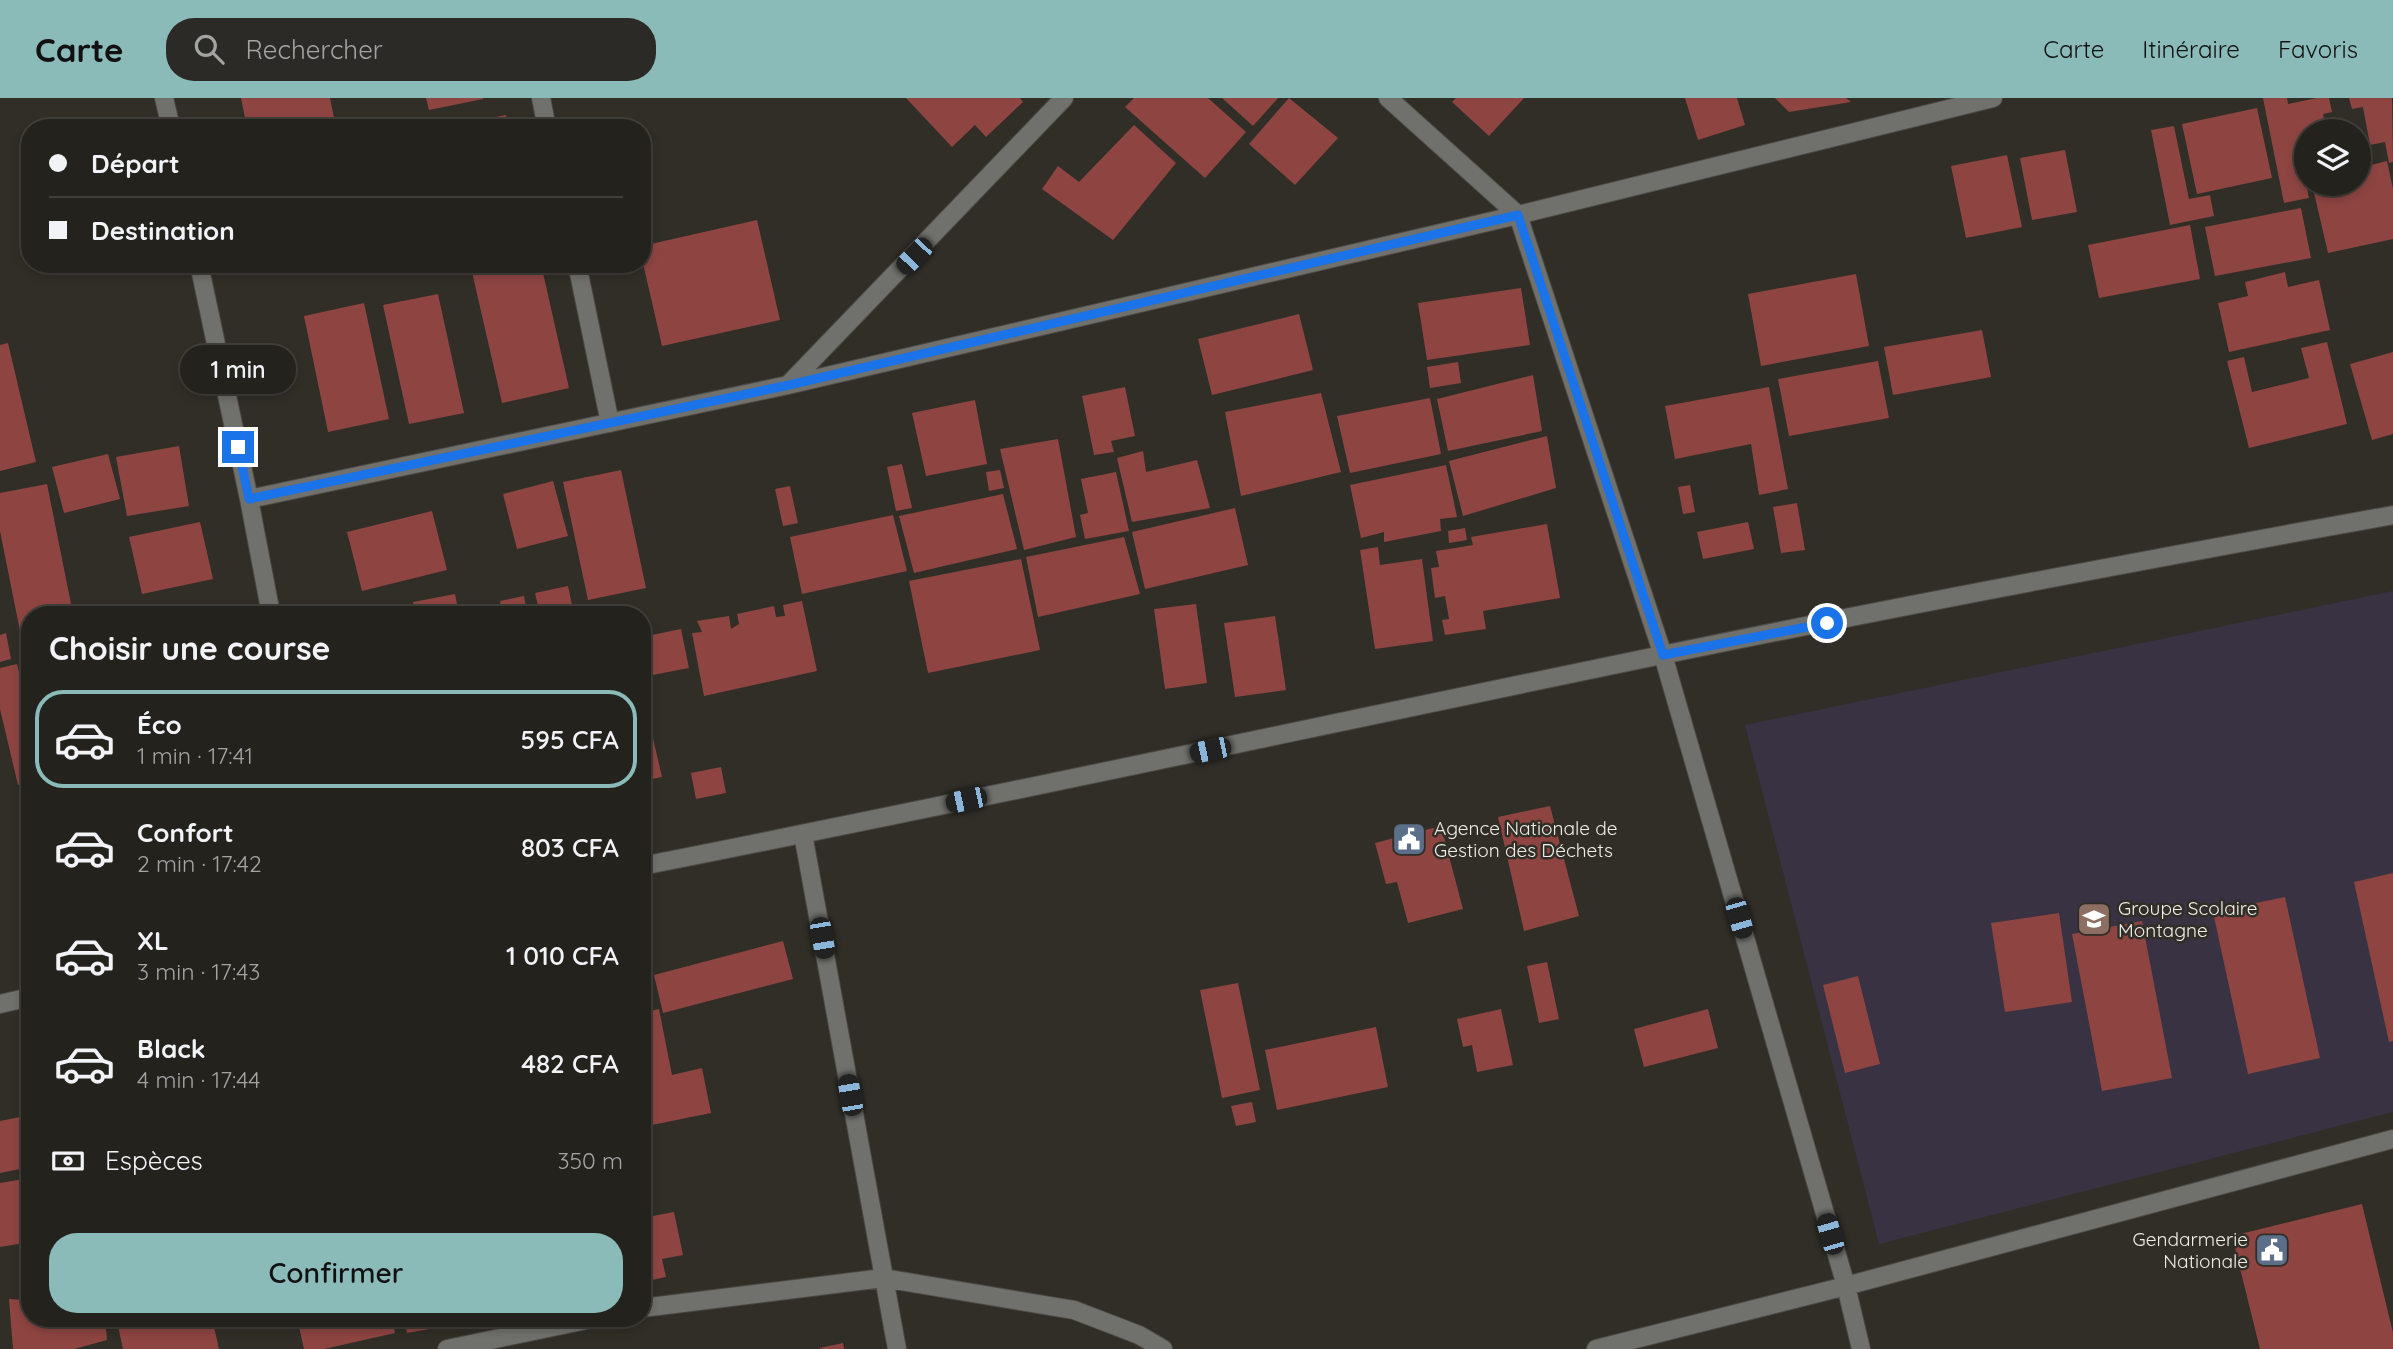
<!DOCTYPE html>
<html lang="fr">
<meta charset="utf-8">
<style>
body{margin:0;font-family:Quicksand,sans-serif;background:#2c2a26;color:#f1f3f6;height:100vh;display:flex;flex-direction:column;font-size:26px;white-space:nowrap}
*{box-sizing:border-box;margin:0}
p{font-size:23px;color:#a3a4a4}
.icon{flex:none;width:38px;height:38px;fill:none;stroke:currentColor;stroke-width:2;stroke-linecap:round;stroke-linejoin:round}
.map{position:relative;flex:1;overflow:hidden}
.drawer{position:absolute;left:21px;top:508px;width:630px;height:721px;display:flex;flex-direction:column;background:#24221d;border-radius:28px;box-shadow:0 4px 10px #0003,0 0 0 2px #413f3b}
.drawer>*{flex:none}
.top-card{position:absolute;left:21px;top:21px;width:630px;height:154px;border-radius:28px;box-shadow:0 4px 10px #0003,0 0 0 2px #413f3b;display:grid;align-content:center;height:154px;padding:0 28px;background:#24221d}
.fabs{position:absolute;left:2294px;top:21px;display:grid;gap:14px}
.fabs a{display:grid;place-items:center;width:77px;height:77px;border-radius:50%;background:#24221d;box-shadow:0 4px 10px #0003,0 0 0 2px #413f3b;font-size:35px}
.end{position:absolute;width:32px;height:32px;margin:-16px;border:9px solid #1a73e8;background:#fff;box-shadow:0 0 0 4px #fff}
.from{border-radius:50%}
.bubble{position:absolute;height:49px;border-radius:24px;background:#24221d;box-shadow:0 4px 10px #0003,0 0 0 2px #413f3b;font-size:23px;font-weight:600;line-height:49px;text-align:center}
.car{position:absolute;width:21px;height:42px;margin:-21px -10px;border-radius:9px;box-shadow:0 0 5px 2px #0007;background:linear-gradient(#222 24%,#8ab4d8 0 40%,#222 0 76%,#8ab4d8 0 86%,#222 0)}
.top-card b{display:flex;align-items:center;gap:24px;height:66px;font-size:26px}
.top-card b+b{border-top:2px solid #413f3b}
.top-card i{width:18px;height:18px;background:#f1f3f6}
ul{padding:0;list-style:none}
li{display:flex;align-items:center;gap:21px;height:98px;margin:0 14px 10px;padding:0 14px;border:4px solid transparent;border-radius:28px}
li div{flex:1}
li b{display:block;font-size:26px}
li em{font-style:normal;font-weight:600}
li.on{border-color:#8bbbb9}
li>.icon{width:63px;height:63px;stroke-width:1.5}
h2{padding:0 28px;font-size:32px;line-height:84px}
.pay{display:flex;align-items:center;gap:18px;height:77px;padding:0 28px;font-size:26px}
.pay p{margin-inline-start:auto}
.cta{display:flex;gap:14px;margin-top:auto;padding:14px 28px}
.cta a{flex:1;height:80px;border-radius:28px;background:#8bbbb9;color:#111;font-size:28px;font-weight:600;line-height:80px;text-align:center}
header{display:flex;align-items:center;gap:42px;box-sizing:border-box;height:98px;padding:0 35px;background:#8bbbb9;color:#111}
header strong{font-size:33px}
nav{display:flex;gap:38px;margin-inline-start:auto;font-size:24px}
.search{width:490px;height:63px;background:#2c2a26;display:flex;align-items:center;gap:18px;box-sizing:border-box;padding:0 24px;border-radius:28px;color:#a3a4a4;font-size:26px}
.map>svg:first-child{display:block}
.education{fill:#393242}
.building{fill:#8e4542}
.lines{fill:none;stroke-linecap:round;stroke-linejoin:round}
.minor-casing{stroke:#4b4942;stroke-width:20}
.tertiary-casing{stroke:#4b4942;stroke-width:20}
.minor{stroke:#70706c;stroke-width:18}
.tertiary{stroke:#70706c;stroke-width:18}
.route{stroke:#1a73e8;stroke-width:9}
.labels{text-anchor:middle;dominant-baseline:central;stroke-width:5;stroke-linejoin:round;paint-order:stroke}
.poi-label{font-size:19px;fill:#efeee9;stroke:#302e27;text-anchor:start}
</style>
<header>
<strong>Carte</strong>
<div class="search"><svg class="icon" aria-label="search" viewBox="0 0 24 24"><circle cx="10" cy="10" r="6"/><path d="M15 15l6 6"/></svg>Rechercher</div>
<nav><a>Carte</a><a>Itinéraire</a><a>Favoris</a></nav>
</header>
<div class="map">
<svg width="2393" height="1251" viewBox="0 0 2393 1251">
<rect width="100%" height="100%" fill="#302e27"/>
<path class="education" d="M2393 493V1014L1879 1146 1745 627Z"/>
<path class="building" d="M241 0H330L336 30H247Z
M426 0H483V1L429 12Z
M906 0H1020L1023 4 986 39 975 27 952 49Z
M1134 0H1208L1246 34 1205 80 1125 9Z
M1222 0H1278L1253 28Z
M1289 0 1338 40 1295 87 1249 46Z
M1456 0H1524L1489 38 1452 4Z
M1685 0H1737L1745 27 1698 42Z
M1775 0H1846L1851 4 1789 14Z
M2263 0H2287L2288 6 2317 0H2329L2332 14 2323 16 2327 33H2306V58L2301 59 2309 100 2284 105Z
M2349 0H2392L2393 64 2389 65 2385 44 2370 47 2363 9 2352 11Z
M2257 10 2272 80 2197 96 2182 26Z
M506 17 509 30H448V28Z
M1134 27 1176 65 1113 142 1042 91 1058 68 1079 84Z
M2174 28 2189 101 2210 97 2214 118 2170 127 2151 32Z
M2065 52 2077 114 2032 122 2020 60Z
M2007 57 2022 129 1966 140 1951 68Z
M2387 63 2393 91V141L2328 155 2312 86H2359V70Z
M2301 110 2311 160 2215 178 2205 129Z
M757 122 780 222 662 248 642 161V148Z
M2190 127 2200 181 2099 200 2088 147Z
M509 166H541L569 290 502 305 472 174Z
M2285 174 2288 189 2319 182 2330 232 2229 254 2218 205 2248 198 2245 184Z
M1856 176 1869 248 1761 268 1748 196Z
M1521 190 1530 247 1427 262 1418 205Z
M438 196 464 315 409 326 383 207Z
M364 205 389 321 328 334 304 218Z
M1299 216 1313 272 1212 297 1198 241Z
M1982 232 1991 279 1893 297 1884 249Z
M2327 244 2347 326 2249 350 2227 263 2244 259 2252 294 2309 280 2301 250Z
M8 245 36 364 0 373V247Z
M2393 254V336L2372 342 2350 266Z
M1878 263 1889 320 1789 338 1778 281Z
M1458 264 1461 285 1430 290 1427 269Z
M1533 277 1542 333 1448 353 1437 301Z
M1125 289 1135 338 1111 343 1114 354 1094 357 1082 298Z
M1769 289 1788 391 1759 397 1751 346 1675 361 1665 308Z
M1321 295 1341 374 1241 398 1225 314Z
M1430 300 1441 356 1350 375 1337 318Z
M975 302 987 366 926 378 912 315Z
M1547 338 1556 390 1463 418 1449 363Z
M1058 341 1076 439 1024 452 1000 351Z
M179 348 189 408 127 418 116 359Z
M1143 353 1146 374 1197 362 1210 410 1132 424 1117 360Z
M108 356 120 401 64 415 52 369Z
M902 366 912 410 896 413 887 369Z
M1446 367 1457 419 1440 421 1441 433 1384 444V434L1361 440 1350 387Z
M621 372 646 490 588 502 563 384Z
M1000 372 1004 390 989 393 986 374Z
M1116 374 1129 433 1085 441 1080 417 1088 415 1081 381Z
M553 383 568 438 517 451 503 396Z
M47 386 73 516H30V531L20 533 0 433V395Z
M1690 387 1695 414 1683 416 1678 389Z
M790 388 798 425 783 428 775 391Z
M1003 396 1017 451 914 475 899 418Z
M1797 405 1805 452 1781 455 1773 409Z
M1235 410 1248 467 1145 491 1132 434Z
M432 413 447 472 362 493 347 434Z
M893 417 907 473 802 496 790 439Z
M200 424 213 481 142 496 129 439Z
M1748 424 1754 451 1703 461 1697 434Z
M1547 426 1560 500 1483 513 1486 531 1445 537 1442 522 1449 521 1445 498 1435 500 1431 470 1439 469 1436 453 1473 447 1471 439Z
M1465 430 1467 442 1449 445 1448 433Z
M1124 439 1140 496 1038 519 1026 459Z
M1378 449 1380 467 1422 461 1433 543 1375 551 1360 452Z
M1021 461 1040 552 928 575 909 483Z
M568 488 574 516H540L535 495Z
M455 496 459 516H416L413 504Z
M524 498 527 516H502L500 503Z
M802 503 817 573 704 598 692 535 702 534 697 523 729 518 731 531 739 526 737 516 774 508 776 519 785 518 783 507Z
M1196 506 1207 585 1165 591 1154 511Z
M1275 518 1286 592 1235 599 1224 525Z
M681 531 689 570 642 579V539Z
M6 535 11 561 0 564V537Z
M30 542V581H29L20 544Z
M17 566 30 621V685L18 687 0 611V570Z
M642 593 662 679 642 683Z
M721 669 726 695 696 701 691 675Z
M1550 708 1579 818 1524 833 1498 719Z
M1441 728 1463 811 1408 825 1397 784 1386 786 1375 745Z
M2393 775V943L2389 944 2354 784Z
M2285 799 2320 960 2248 976 2213 814Z
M2059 815 2072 904 2005 914 1991 825Z
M2142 823 2172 980 2102 993 2072 836Z
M783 843 793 881 663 915 654 877Z
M1547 864 1559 921 1539 925 1527 868Z
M1858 878 1880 966 1845 975 1823 887Z
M1238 885 1260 992 1222 1000 1200 892Z
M659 911 672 977 702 970 711 1015 642 1029V915Z
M1501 911 1513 967 1477 974 1472 947 1463 949 1457 921Z
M1708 911 1718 950 1644 969 1634 931Z
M1376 929 1388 989 1277 1012 1265 952Z
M1252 1004 1256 1024 1236 1028 1231 1008Z
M30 1017V1069L0 1075V1023Z
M30 1080V1144L0 1149V1085Z
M2362 1106 2393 1235V1251H2260L2232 1138Z
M674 1114 683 1157 662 1161 666 1179 642 1184V1120Z
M20 1161H30V1220H105L107 1242 74 1251H13L9 1201 24 1202Z
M154 1220H212L219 1251H123L118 1228Z
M297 1220H392L395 1235 324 1251H304Z
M404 1220H464V1225L407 1235Z
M843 1245 844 1251H820V1250Z"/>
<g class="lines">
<g class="minor-casing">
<path id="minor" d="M164 0 171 30
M541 0 547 30
M1388 0 1518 117 1663 557 1846 1188 1861 1251
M199 166 249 401 271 516
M577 166 610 325
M788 287 1064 0
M249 401 788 287 1518 117 1993 0
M803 736 897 1251
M642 1210 883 1180 1074 1212 1139 1237 1163 1251
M447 1251 596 1220
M1596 1251 1846 1188 2393 1041"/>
</g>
<g class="tertiary-casing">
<path id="tertiary" d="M642 768C983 701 1322 627 1662 557 1905 507 2149 461 2393 417
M0 906 30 899"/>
</g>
<use href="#minor" class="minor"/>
<use href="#tertiary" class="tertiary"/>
</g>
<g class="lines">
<path class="route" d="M238 349 249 401 789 287 1518 117 1663 557 1827 525"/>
</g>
<defs>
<g id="civic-square" transform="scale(1.75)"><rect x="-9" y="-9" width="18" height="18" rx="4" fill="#5c6f8a" stroke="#302e27"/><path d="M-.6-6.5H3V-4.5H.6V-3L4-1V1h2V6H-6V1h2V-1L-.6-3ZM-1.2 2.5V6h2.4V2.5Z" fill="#fff"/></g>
<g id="school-square" transform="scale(1.75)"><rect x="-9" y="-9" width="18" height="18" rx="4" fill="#8d6e63" stroke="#302e27"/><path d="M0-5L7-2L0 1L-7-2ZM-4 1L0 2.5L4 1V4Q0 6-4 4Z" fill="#fff"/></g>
</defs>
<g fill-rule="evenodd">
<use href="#civic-square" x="1409" y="741"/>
<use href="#school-square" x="2094" y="821"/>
<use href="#civic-square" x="2272" y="1152"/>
</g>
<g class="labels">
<g class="poi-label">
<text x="1434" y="730">Agence Nationale de<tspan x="1434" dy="22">Gestion des Déchets</tspan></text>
<text x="2118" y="810">Groupe Scolaire<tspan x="2118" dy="22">Montagne</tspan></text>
<text x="2248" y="1141" text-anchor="end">Gendarmerie<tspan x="2248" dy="22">Nationale</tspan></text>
</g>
</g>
</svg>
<div class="fabs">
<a><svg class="icon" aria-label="layers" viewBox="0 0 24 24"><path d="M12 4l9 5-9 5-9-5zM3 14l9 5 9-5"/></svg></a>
</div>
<i class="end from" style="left:1827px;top:525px"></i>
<i class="end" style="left:238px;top:349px"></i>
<div class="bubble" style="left:180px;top:247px;width:116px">1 min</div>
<i class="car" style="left:914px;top:158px;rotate:224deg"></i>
<i class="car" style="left:1210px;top:652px;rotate:258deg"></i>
<i class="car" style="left:966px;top:702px;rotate:258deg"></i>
<i class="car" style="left:1739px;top:820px;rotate:164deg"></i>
<i class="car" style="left:822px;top:840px;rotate:170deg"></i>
<i class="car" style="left:850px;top:997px;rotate:350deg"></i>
<i class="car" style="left:1830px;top:1136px;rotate:344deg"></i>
<div class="top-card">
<b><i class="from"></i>Départ</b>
<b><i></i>Destination</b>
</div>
<section class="drawer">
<h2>Choisir une course</h2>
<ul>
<li class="on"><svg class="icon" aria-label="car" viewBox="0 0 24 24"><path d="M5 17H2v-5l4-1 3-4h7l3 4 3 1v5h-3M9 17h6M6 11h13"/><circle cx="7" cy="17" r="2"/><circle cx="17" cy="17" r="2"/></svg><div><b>Éco</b><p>1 min · 17:41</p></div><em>595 CFA</em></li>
<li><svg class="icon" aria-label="car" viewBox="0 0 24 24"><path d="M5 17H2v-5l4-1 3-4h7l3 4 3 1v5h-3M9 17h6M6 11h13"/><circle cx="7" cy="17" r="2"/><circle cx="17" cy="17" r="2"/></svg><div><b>Confort</b><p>2 min · 17:42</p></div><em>803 CFA</em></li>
<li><svg class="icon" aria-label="car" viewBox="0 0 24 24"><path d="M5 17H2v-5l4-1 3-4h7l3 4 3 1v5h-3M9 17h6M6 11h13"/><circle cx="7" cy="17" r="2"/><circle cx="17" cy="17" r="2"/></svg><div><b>XL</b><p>3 min · 17:43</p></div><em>1 010 CFA</em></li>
<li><svg class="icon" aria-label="car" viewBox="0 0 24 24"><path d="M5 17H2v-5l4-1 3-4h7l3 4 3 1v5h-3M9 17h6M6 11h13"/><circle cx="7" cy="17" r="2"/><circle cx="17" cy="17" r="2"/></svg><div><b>Black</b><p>4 min · 17:44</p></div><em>482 CFA</em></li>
</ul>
<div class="pay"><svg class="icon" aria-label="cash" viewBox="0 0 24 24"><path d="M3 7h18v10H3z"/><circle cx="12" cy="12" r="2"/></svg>Espèces<p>350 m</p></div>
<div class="cta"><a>Confirmer</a></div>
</section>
</div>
